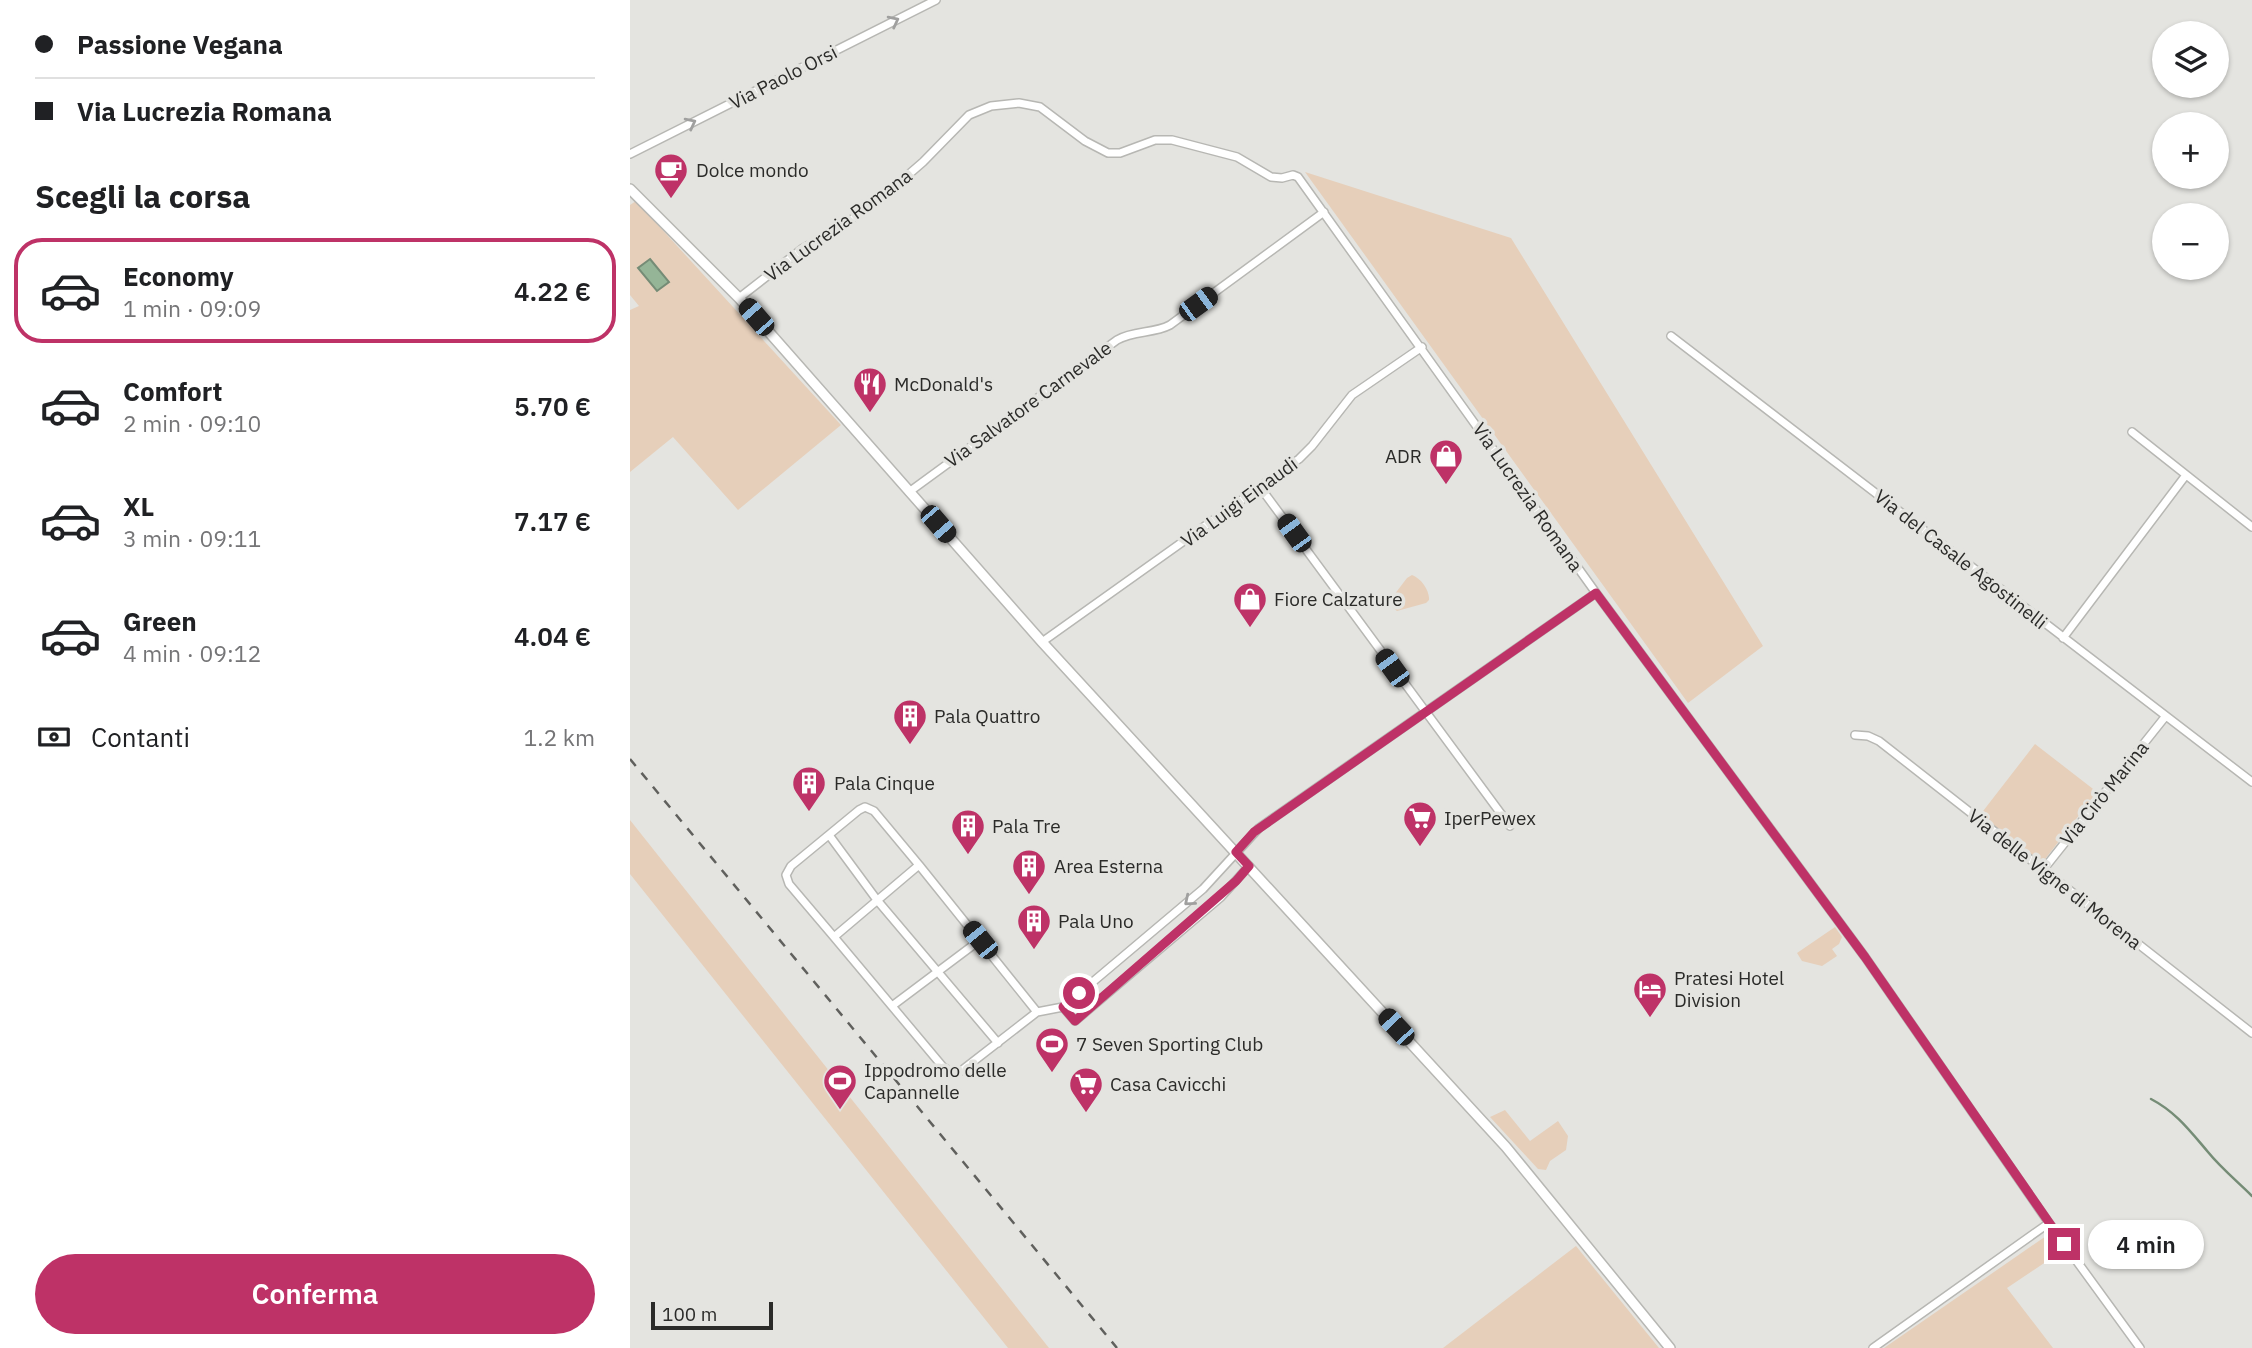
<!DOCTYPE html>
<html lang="it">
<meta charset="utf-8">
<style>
body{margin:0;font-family:"IBM Plex Sans",sans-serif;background:#f6f6f6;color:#202124;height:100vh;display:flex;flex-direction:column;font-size:26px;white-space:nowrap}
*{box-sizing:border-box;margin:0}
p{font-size:23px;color:#757577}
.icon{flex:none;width:38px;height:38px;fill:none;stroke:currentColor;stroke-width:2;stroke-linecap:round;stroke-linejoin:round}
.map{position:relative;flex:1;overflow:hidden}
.sheet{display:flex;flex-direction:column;background:#fff;width:630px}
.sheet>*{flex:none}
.banner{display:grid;align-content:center;height:154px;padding:0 35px;background:#fff}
.buttons{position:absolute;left:1522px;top:21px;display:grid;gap:14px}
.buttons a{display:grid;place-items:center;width:77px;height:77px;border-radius:50%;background:#fff;box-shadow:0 2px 5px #0004;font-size:35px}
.scale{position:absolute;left:21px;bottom:18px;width:122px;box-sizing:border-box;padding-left:7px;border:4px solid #2b2b29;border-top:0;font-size:19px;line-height:24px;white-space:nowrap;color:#2b2b29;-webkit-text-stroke:5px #e4e4e0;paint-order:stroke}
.end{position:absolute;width:32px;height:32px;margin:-16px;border:9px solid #be3267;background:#fff;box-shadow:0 0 0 4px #fff}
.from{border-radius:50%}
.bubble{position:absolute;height:49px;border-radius:24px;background:#fff;box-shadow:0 2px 5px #0004;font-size:23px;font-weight:600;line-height:49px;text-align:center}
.car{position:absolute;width:21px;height:42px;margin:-21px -10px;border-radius:9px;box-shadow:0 0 5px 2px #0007;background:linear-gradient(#222 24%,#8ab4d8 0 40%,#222 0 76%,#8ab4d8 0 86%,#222 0)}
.banner b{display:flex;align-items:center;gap:24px;height:66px;font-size:26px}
.banner b+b{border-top:2px solid #e0e0e0}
.banner i{width:18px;height:18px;background:#202124}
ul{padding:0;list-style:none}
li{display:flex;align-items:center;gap:21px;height:105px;margin:0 14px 10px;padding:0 21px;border:4px solid transparent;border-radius:28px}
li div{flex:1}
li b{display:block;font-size:26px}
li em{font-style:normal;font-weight:600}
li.on{border-color:#be3267}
li>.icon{width:63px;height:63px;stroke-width:1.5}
h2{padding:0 35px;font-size:32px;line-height:84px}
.pay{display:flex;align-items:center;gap:18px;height:77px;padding:0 35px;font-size:26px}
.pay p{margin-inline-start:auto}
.cta{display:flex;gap:14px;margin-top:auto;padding:14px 35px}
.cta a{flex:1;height:80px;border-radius:42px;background:#be3267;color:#fff;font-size:28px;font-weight:600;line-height:80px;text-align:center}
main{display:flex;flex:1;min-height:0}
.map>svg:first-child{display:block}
.green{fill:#e6cfba}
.water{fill:#95b597;stroke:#758c76;stroke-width:2}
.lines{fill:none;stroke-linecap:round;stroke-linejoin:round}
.stream{stroke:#758c76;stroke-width:2.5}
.minor-casing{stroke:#b7b7b3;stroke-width:10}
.tertiary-casing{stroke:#b7b7b3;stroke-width:12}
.minor{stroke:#fff;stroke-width:7}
.tertiary{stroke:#fff;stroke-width:9}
.rail{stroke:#60605d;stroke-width:2.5;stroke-dasharray:9 9;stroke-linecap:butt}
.oneway{stroke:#a0a09f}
.route{stroke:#be3267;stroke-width:9}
.labels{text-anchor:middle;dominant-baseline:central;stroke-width:7;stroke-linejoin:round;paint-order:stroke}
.street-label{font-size:19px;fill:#2b2b29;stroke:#e4e4e0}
.poi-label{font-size:19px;fill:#2b2b29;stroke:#e4e4e0;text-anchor:start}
</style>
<main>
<section class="sheet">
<div class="banner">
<b><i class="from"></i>Passione Vegana</b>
<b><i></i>Via Lucrezia Romana</b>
</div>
<h2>Scegli la corsa</h2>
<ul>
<li class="on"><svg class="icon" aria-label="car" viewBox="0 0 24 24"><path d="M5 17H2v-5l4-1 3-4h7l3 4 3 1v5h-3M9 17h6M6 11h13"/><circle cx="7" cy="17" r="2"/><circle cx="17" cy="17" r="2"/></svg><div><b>Economy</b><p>1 min · 09:09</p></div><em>4.22 €</em></li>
<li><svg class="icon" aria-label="car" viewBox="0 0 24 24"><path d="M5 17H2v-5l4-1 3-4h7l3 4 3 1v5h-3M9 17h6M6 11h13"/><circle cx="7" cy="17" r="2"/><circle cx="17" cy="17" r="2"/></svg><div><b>Comfort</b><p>2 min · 09:10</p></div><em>5.70 €</em></li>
<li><svg class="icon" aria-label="car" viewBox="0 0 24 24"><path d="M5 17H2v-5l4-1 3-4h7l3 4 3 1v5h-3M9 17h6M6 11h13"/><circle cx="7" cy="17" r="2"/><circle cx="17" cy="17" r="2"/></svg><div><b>XL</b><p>3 min · 09:11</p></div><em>7.17 €</em></li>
<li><svg class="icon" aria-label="car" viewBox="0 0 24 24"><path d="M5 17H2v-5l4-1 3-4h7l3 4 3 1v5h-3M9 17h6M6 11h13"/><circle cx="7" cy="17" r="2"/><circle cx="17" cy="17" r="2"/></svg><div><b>Green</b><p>4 min · 09:12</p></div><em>4.04 €</em></li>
</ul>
<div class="pay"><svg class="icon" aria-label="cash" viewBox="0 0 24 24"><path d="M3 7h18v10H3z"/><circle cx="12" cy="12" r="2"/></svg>Contanti<p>1.2 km</p></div>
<div class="cta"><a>Conferma</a></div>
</section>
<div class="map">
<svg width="1622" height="1348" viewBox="0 0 1622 1348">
<rect width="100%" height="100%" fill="#e4e4e0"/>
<path class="green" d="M675 172 881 238 1133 646 1058 703Z
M6 201 211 425 108 510 43 437 0 472V310L9 306 0 295V205Z
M782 575C791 578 800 591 799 600L796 603 767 611 761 606V599L777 578Z
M1405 744 1467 792 1412 863 1350 815Z
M0 820 419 1348H378L0 874Z
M1205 927 1212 937 1209 944 1202 949 1207 956 1192 966 1172 961 1167 953Z
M875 1110 900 1141 928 1121 938 1136 936 1150 920 1161 916 1170 908 1169 860 1117Z
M1419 1234 1432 1251 1377 1288 1423 1348H1254Z
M946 1246 1029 1348H813Z"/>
<path class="water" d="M20 259 39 282 27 291 8 268Z"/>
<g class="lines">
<path class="stream" d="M1521 1099C1546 1112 1560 1131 1578 1152 1591 1168 1607 1181 1622 1196"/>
<g class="minor-casing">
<path id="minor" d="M0 154 306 0
M109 298 172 249 210 228 256 194 293 162 339 115 361 106 389 103 410 107 455 141 478 153H490L525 140H542L607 157 641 177 652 178 663 175 668 177 966 593 1235 957 1419 1223 1510 1348
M1041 336 1622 782
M1502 432 1622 527
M630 487 880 826
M279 492 487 340C504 330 523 334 540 325L694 212
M1433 638 1556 475
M412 642 669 459 682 446 722 395 792 347
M1225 735 1238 736 1249 741 1622 1033
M199 835 247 900 368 1043
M1413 870 1535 717
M204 937 159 884 156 875 161 866 229 810 235 807 244 811 289 865
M262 1006 350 940
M433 1007 445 1021 591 897 619 866
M407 1012 289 865 204 937 313 1067 320 1071H331L407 1012 433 1007 573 889 629 828 966 593
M1243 1348 1419 1223"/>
</g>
<g class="tertiary-casing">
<path id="tertiary" d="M0 189 109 298 412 642 876 1147 1040 1348"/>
</g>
<use href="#minor" class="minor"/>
<use href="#tertiary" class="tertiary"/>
<path class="rail" d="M0 759 487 1348"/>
</g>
<defs><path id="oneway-chevron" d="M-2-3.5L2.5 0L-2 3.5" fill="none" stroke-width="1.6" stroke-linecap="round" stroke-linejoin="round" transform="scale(1.75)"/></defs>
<g class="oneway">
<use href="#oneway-chevron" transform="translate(264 21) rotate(-27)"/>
<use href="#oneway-chevron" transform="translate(61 123) rotate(-27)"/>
<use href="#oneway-chevron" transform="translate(559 901) rotate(140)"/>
</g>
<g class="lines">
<path class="route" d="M449 993 433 1007 445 1021 606 881 619 866 606 852 624 832 966 593 1235 957 1434 1244"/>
</g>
<defs>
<g id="cafe-pin" transform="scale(1.75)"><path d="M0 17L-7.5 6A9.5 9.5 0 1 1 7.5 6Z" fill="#be3267" stroke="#e4e4e0"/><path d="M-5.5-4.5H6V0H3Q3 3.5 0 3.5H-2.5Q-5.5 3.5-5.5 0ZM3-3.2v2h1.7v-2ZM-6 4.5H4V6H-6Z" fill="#fff"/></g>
<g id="restaurant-pin" transform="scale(1.75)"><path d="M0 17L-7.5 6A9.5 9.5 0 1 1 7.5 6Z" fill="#be3267" stroke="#e4e4e0"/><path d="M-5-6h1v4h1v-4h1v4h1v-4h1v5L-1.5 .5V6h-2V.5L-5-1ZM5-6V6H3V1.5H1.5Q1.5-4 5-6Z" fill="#fff"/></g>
<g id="shop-pin" transform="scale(1.75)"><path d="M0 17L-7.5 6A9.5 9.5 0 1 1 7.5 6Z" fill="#be3267" stroke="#e4e4e0"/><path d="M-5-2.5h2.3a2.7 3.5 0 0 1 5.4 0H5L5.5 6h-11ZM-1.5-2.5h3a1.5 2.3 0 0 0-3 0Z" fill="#fff"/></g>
<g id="building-pin" transform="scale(1.75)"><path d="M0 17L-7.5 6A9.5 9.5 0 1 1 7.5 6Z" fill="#be3267" stroke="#e4e4e0"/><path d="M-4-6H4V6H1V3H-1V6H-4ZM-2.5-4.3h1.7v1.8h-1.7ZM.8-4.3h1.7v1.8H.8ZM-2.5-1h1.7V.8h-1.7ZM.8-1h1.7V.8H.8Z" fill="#fff"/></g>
<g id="supermarket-pin" transform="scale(1.75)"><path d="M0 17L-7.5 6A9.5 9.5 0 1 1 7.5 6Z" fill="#be3267" stroke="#e4e4e0"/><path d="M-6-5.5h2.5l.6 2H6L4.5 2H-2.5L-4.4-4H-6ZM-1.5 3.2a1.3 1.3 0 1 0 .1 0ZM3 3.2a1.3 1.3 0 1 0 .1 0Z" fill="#fff"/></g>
<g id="hotel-pin" transform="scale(1.75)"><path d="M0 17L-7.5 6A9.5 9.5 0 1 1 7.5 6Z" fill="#be3267" stroke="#e4e4e0"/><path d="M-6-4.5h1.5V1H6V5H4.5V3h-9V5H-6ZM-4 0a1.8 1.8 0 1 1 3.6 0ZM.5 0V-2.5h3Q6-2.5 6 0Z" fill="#fff"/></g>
<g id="stadium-pin" transform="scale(1.75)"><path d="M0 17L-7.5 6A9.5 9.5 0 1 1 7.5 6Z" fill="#be3267" stroke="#e4e4e0"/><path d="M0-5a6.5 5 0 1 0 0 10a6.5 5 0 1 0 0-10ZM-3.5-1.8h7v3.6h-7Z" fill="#fff"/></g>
</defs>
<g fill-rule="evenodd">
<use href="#cafe-pin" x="41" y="170"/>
<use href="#restaurant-pin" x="240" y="384"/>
<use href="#shop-pin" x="816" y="456"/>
<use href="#shop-pin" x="620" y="599"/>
<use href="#building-pin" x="280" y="716"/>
<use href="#building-pin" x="179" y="783"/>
<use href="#supermarket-pin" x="790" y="818"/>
<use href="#building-pin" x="338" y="826"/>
<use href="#building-pin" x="399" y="866"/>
<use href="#building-pin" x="404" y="921"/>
<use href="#hotel-pin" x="1020" y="989"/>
<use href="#stadium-pin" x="422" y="1044"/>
<use href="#stadium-pin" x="210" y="1081"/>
<use href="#supermarket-pin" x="456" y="1084"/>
</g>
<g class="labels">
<g class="street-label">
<text transform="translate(153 77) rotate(-27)">Via Paolo Orsi</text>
<text transform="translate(208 225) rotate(-36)">Via Lucrezia Romana</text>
<text transform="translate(398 404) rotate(-36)">Via Salvatore Carnevale</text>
<text transform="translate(898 497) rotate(55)">Via Lucrezia Romana</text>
<text transform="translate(609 502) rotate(-36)">Via Luigi Einaudi</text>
<text transform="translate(1331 559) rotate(38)">Via del Casale Agostinelli</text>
<text transform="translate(1474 793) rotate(-51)">Via Cirò Marina</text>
<text transform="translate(1425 879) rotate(38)">Via delle Vigne di Morena</text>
</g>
<g class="poi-label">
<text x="66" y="170">Dolce mondo</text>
<text x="264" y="384">McDonald's</text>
<text x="792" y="456" text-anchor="end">ADR</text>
<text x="644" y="599">Fiore Calzature</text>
<text x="304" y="716">Pala Quattro</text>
<text x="204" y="783">Pala Cinque</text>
<text x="814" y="818">IperPewex</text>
<text x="362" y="826">Pala Tre</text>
<text x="424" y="866">Area Esterna</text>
<text x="428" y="921">Pala Uno</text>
<text x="1044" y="978">Pratesi Hotel<tspan x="1044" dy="22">Division</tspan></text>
<text x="446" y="1044">7 Seven Sporting Club</text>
<text x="234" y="1070">Ippodromo delle<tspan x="234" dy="22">Capannelle</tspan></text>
<text x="480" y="1084">Casa Cavicchi</text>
</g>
</g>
</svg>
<div class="buttons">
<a><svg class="icon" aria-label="layers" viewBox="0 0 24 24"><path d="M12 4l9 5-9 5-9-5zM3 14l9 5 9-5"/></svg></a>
<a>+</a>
<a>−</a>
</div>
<div class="scale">100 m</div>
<i class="end from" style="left:449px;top:993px"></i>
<i class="end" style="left:1434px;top:1244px"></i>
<div class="bubble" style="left:1458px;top:1220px;width:116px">4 min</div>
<i class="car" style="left:568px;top:304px;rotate:54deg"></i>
<i class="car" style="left:126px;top:317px;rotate:319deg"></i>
<i class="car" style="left:308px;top:524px;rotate:139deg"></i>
<i class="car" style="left:664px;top:533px;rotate:324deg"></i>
<i class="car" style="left:762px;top:668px;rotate:324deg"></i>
<i class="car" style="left:350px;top:940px;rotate:321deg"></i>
<i class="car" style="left:766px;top:1027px;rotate:317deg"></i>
</div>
</main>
